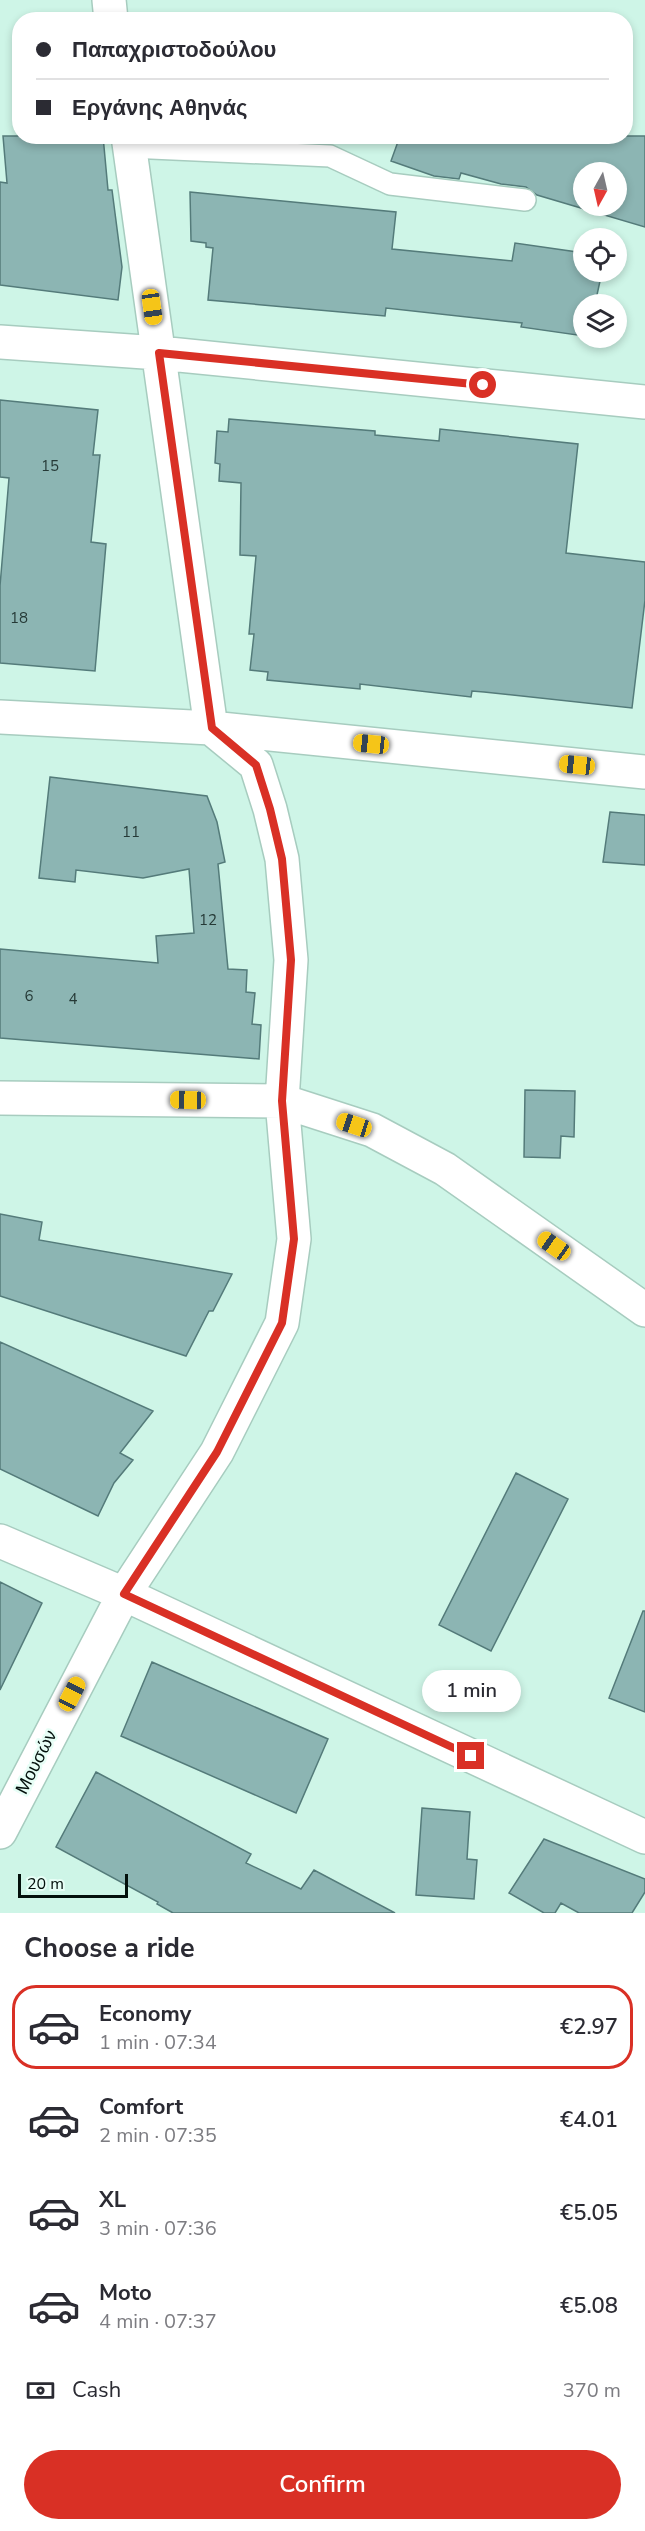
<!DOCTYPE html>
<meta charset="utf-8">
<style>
body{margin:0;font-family:"Nunito Sans",sans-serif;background:#f7f7f7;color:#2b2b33;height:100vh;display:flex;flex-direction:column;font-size:22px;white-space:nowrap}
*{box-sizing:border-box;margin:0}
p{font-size:20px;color:#7c7c81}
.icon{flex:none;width:33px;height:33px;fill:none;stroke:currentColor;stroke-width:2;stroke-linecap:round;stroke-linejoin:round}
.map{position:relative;height:1913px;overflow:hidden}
.panel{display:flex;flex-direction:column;background:#fff;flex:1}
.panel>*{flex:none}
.hud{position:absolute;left:12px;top:12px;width:621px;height:132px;border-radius:24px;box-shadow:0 3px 9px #0003;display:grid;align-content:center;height:132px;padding:0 24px;background:#fff}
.needle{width:39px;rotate:188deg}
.buttons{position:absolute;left:573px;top:162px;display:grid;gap:12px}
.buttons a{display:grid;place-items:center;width:54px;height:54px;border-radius:50%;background:#fff;box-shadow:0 3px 9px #0003;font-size:30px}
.scale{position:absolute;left:18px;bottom:15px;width:110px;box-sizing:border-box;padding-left:6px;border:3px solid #03100c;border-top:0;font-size:16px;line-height:21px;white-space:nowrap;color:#03100c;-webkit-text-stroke:4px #e7fef6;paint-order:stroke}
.end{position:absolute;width:27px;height:27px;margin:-14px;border:8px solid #d93025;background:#fff;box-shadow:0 0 0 3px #fff}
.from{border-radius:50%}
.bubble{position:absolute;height:42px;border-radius:21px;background:#fff;box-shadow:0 3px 9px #0003;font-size:20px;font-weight:600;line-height:42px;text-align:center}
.car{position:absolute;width:18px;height:36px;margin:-18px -9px;border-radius:8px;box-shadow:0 0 4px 2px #0007;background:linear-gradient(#f5c518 24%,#345 0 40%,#f5c518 0 76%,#345 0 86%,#f5c518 0)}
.hud b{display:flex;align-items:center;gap:21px;height:57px;font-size:22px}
.hud b+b{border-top:2px solid #e1e1e2}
.hud i{width:15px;height:15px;background:#2b2b33}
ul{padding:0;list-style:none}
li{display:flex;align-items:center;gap:18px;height:84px;margin:0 12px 9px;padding:0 12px;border:3px solid transparent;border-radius:24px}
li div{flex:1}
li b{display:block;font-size:22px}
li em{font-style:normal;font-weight:600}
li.selected{border-color:#d93025}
li>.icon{width:54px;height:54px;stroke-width:1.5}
h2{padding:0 24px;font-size:27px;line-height:72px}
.pay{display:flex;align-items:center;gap:15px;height:66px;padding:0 24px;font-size:22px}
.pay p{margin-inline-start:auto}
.cta{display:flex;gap:12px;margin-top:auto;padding:12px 24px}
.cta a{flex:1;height:69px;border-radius:36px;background:#d93025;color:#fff;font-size:24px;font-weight:600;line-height:69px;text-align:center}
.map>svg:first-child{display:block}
.building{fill:#8cb5b3;stroke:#547b7a;stroke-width:1.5;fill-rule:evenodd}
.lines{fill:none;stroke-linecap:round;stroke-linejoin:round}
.service-casing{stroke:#a7ccbf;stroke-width:24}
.minor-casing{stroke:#a7ccbf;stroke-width:36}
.service{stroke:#fff;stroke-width:21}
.minor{stroke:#fff;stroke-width:33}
.route{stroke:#d93025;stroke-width:8}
.labels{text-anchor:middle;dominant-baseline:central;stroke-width:5;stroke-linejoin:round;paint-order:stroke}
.number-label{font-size:15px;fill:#253936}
.street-label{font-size:18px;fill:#03100c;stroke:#e7fef6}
</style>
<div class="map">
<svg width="645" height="1913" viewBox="0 0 645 1913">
<rect width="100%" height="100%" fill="#cef5e7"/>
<path class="building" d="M3 136H103L108 190H112L122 267 118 300 0 285V182L7 183Z
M400 136H645V227L537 195 526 187 501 184 461 173 459 179 434 176 391 161ZM584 172H616V206H584Z
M190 192 396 212 392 249 512 261 515 243 584 253V272H602L595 304H584V336L521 327 522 323 386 308 385 316 208 300 213 248 206 247V243L191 241Z
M0 400 98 410 93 455H100L91 542 106 544 95 671 0 663V586L9 478 0 477Z
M229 419 375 431V435L439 441 440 429 578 444 566 553 645 562V600L632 708 484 692 472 691 471 697 360 684V689L267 680 268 672 250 670 254 634H249L256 556 240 555 241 483 219 481 220 464 215 463 217 431 228 432Z
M50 777 207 796 217 822 225 862 218 864 228 969 247 970 246 992 255 993 252 1024 261 1025 259 1059 0 1038V949L158 963 156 936 194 933 189 869 143 878 76 870 75 882 39 878Z
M610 812 645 815V865L603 862Z
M525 1090 575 1091 574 1137 561 1136 560 1158 524 1157Z
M0 1214 42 1222 39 1240 232 1274 213 1311H209L186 1356 0 1296Z
M0 1342 153 1411 120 1453 133 1460 114 1483 98 1516 0 1469Z
M516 1473 568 1499 491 1651 439 1625Z
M0 1582 42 1603 0 1690Z
M643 1611H645V1712L609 1698Z
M152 1662 328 1739 296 1813 121 1736Z
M96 1772 251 1854 246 1863 301 1889 314 1870 395 1913H173L157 1904 158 1902 56 1847Z
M422 1808 470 1812 467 1859 477 1860 474 1899 416 1895Z
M544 1839 645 1879V1892L632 1913H579L561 1903 555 1913H544L509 1893Z"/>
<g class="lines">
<g class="service-casing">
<path id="service" d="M129 147 330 156 390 184 525 200"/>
</g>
<g class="minor-casing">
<path id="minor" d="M109 0 111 20
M128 136 211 728
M0 342 159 353 645 402
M0 717 211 728 645 772
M0 1098 282 1101 372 1130 445 1169 645 1310
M0 1541 124 1594 645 1837
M0 1832 124 1594 217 1452 282 1323 294 1239 282 1101 291 960 282 859 270 809 256 765 211 728"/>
</g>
<use href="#service" class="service"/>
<use href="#minor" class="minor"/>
</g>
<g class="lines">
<path class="route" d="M471 1756 124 1594 217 1452 282 1323 294 1239 282 1101 291 960 282 859 270 809 256 765 212 728 159 353 483 385"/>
</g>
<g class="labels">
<g class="number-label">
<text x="50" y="466">15</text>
<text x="19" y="618">18</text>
<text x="131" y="832">11</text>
<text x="208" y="920">12</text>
<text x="29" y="996">6</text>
<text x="73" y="999">4</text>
</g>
<g class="street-label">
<text transform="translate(36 1762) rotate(-63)">Μουσών</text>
</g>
</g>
</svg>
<div class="buttons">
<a><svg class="needle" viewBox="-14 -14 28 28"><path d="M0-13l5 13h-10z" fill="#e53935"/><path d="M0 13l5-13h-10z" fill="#7c7c81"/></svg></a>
<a><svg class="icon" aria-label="locate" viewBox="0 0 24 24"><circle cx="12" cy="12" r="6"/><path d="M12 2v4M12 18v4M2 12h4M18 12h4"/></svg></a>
<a><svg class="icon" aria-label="layers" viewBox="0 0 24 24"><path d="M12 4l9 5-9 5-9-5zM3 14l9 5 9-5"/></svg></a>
</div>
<div class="scale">20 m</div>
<i class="end from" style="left:483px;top:385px"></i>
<i class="end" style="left:471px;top:1756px"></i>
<div class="bubble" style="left:422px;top:1670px;width:99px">1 min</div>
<i class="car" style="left:152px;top:307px;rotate:172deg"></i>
<i class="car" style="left:371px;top:744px;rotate:276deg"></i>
<i class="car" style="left:577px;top:765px;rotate:276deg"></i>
<i class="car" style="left:188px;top:1100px;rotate:271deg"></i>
<i class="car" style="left:354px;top:1125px;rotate:288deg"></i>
<i class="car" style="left:554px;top:1246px;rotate:305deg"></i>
<i class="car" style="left:72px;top:1694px;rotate:27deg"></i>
<div class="hud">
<b><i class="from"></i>Παπαχριστοδούλου</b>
<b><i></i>Εργάνης Αθηνάς</b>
</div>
</div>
<section class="panel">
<h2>Choose a ride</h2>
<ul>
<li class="selected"><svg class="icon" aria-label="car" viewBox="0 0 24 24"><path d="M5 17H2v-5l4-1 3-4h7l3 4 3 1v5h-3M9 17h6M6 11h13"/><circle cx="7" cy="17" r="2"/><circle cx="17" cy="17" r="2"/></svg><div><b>Economy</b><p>1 min · 07:34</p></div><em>€2.97</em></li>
<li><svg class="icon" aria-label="car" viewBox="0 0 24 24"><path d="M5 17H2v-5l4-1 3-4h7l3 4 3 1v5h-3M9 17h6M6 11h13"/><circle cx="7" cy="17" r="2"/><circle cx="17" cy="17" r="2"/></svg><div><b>Comfort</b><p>2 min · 07:35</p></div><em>€4.01</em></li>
<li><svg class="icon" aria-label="car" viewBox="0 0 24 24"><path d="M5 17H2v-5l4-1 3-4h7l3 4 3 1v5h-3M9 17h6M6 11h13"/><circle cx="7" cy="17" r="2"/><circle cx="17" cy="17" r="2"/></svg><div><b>XL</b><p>3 min · 07:36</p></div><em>€5.05</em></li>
<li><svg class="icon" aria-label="car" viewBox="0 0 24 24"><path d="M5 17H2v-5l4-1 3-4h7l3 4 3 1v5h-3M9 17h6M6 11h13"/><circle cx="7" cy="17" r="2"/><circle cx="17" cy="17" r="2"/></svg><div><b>Moto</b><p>4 min · 07:37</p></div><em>€5.08</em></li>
</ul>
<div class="pay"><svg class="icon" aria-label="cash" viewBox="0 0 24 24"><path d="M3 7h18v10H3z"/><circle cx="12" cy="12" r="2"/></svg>Cash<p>370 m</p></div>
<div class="cta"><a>Confirm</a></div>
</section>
